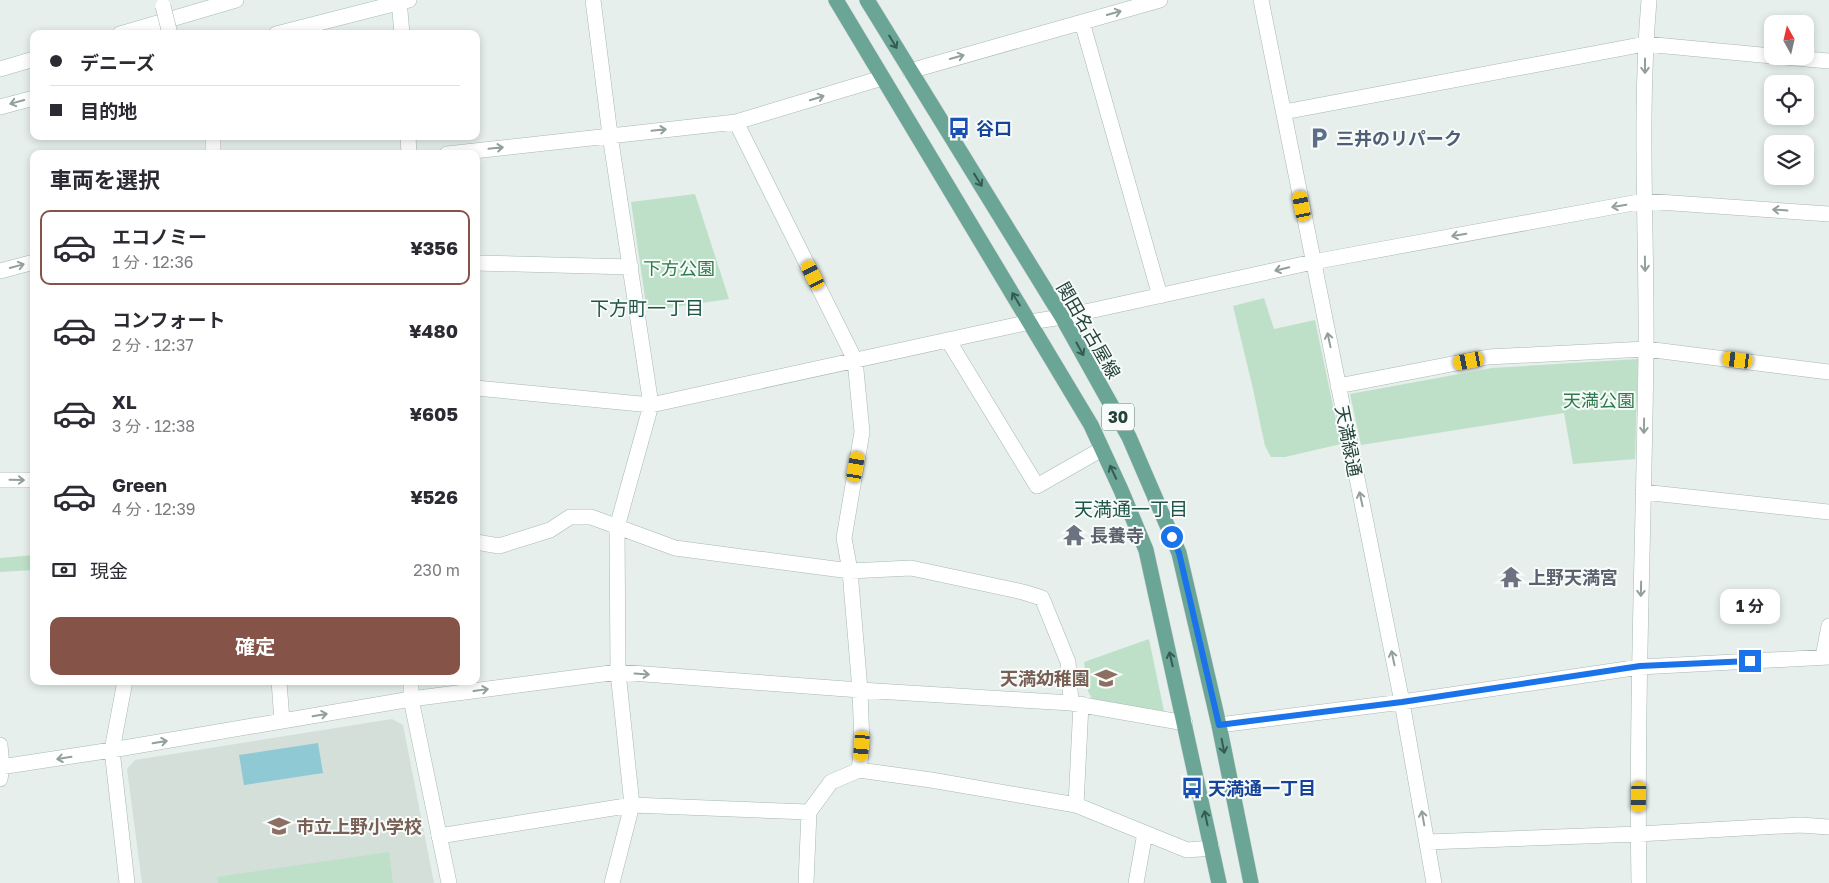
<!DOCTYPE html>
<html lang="ja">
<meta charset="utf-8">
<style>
body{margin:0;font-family:"Golos Text","Noto Sans JP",sans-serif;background:#f7f7f7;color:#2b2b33;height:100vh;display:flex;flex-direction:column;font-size:19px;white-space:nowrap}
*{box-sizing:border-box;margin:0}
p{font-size:16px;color:#7c7c81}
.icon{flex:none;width:28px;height:28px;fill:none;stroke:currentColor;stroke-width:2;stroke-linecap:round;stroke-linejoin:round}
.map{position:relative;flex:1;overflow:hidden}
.drawer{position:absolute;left:30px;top:150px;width:450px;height:535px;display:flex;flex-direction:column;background:#fff;border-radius:10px;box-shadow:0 2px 8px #0003}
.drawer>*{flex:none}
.guide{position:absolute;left:30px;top:30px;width:450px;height:110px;border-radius:10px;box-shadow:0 2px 8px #0003;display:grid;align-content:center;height:110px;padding:0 20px;background:#fff}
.needle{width:32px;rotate:352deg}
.controls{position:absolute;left:1764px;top:15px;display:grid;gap:10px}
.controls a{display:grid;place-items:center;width:50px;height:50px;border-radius:10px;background:#fff;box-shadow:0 2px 8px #0003;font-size:25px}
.end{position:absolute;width:22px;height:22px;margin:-11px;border:6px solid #1a73e8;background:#fff;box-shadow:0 0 0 2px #fff}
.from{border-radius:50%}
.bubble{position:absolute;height:35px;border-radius:10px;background:#fff;box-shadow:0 2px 8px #0003;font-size:16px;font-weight:700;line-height:35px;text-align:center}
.car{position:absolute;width:15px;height:30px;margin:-15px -8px;border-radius:6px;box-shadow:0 0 4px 1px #0007;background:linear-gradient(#f5c518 24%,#345 0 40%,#f5c518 0 76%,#345 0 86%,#f5c518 0)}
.guide b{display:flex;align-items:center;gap:18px;height:48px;font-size:19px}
.guide b+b{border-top:1px solid #e1e1e2}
.guide i{width:12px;height:12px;background:#2b2b33}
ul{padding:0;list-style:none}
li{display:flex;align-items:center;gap:15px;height:75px;margin:0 10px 8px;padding:0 10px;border:2px solid transparent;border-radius:10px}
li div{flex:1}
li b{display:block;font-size:19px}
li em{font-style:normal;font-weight:700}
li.selected{border-color:#855347}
li>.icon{width:45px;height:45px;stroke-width:1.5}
h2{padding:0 20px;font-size:22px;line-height:60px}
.pay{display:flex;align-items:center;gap:12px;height:55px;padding:0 20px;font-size:19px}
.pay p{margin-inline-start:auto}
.button{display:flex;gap:10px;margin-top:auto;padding:10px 20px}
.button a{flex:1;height:58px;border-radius:10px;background:#855347;color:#fff;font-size:20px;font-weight:700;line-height:58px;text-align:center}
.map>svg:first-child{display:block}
.built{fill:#d4dfda}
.green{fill:#bfe0c8}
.water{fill:#8ec9d4}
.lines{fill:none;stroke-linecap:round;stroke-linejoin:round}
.street-casing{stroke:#a8b8b2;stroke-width:16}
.secondary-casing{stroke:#a4bbb3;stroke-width:16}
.primary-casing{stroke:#c2cac8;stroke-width:16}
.street{stroke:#fff;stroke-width:15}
.secondary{stroke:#fff;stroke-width:15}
.primary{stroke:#6aa596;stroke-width:15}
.street-bridge-casing{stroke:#a8b8b2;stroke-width:16;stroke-linecap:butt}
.street-bridge{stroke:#fff;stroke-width:15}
.oneway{stroke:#92a09c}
.oneway2{stroke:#365b51}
.route{stroke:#1a73e8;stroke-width:6}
.labels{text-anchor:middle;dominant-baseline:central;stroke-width:4;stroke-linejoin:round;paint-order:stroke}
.shield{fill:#f7fbf9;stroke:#637a73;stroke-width:1}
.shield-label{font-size:16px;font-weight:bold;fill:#24423a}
.transit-label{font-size:18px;font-weight:bold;fill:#164399;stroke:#f7fbf9;text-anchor:start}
.service-label{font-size:18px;font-weight:bold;fill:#4e5e75;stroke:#f7fbf9;text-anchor:start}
.park-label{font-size:18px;fill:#2d7a4b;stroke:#f7fbf9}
.street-label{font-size:18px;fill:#24423a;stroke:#f7fbf9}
.worship-label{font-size:18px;font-weight:bold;fill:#5b616d;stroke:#f7fbf9;text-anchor:start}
.education-label{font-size:18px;font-weight:bold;fill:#785e54;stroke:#f7fbf9;text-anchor:end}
.neighbourhood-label{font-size:19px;fill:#1f5548;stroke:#f7fbf9}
</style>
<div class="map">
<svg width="1829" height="883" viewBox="0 0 1829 883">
<rect width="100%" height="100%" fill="#e6efeb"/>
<path class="built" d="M392 719 403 725 434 883H142L127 769 135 760Z"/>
<path class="green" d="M695 194 729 299 647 311 631 202Z
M1264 298 1274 329 1315 320 1341 444 1285 457H1271L1265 446 1253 389 1233 306Z
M1638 359 1635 459 1573 464 1564 413 1361 445 1350 394 1492 368Z
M34 555V570L0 572V558Z
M1149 639 1164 711 1096 707 1088 691 1084 662Z
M389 852 393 883H218L217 877Z"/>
<path class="water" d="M318 743 323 773 244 785 239 755Z"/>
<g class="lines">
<g class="street-casing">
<path id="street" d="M593 0 610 135 651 405 617 527 618 672 632 805 612 883
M1261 0 1402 702 1434 883
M1082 22 1160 296
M1773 56 1829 61
M910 71 1160 0
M1284 112 1645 44 1772 56
M736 122 855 360 862 432 844 538 850 571 860 690 862 746 859 770 831 782 809 812 806 883
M213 136V154
M447 154 736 122 882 78
M476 263 631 267
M0 271 34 262
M948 340 1037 486 1102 449
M1338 386 1488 357 1646 349 1829 372
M476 388 651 405 1030 322 1062 317 1313 262 1644 201 1829 214
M0 480H34
M1643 492 1829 512
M476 542 499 546 550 530 570 517H591L675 548 850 571 911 568 1023 592 1042 598 1068 662 1071 703
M1823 657 1829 626
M125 681 112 750 127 883
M279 681 282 721
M1219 725 1402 702 1640 667 1829 657
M0 745 2 767 0 779
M0 767 112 750 411 699 618 672 860 690 1071 703 1185 723
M859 770 931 780 1076 805 1187 850 1212 848
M1076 805 1081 704
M439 836 632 805 809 812
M1427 842 1638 834 1800 825 1829 827
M1136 883 1145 833
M1639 883C1636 705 1644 528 1646 350 1647 234 1639 117 1649 0"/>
</g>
<g class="secondary-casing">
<path id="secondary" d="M399 0 402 34
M120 34 236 0
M276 34 409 0
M0 69 34 59
M0 107 34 98
M408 136 409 154
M411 681V699L449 883"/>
</g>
<g class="primary-casing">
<path id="primary" d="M836 0 1091 425 1121 490 1146 550 1219 883
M867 0 1062 317 1129 437 1179 553 1219 725 1251 883"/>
</g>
<use href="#street" class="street"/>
<use href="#secondary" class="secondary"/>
<use href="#primary" class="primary"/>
<g class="street-bridge-casing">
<path id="street-bridge" d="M163 6 170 34"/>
</g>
<use href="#street-bridge" class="street-bridge"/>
</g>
<defs><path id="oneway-shaft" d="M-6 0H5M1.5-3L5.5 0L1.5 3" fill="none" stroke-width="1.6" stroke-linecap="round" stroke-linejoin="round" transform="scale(1.25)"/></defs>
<g class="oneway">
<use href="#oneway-shaft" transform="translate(1114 13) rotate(-16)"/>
<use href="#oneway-shaft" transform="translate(957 57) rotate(-16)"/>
<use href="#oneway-shaft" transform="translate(1645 66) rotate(90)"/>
<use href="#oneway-shaft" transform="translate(817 98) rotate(-17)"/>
<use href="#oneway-shaft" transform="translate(17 102) rotate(165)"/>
<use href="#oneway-shaft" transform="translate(659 130) rotate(-6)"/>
<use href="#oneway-shaft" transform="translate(496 148) rotate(-6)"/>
<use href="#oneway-shaft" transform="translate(1619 206) rotate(170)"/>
<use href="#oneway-shaft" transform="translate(1780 210) rotate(-176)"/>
<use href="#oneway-shaft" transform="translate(1459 235) rotate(170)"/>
<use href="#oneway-shaft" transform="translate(1645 264) rotate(89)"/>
<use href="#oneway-shaft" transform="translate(17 266) rotate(-15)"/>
<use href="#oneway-shaft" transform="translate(1282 269) rotate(167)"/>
<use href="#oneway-shaft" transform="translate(1329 340) rotate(-102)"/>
<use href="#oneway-shaft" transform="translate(1644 426) rotate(91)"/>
<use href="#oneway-shaft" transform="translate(17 480) rotate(1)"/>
<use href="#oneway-shaft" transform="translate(1361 499) rotate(-102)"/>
<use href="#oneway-shaft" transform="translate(1641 589) rotate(91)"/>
<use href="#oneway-shaft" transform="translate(1393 658) rotate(-102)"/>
<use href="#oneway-shaft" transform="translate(642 674) rotate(4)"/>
<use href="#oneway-shaft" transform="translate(481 690) rotate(-8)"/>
<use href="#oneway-shaft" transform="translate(320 715) rotate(-10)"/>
<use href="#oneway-shaft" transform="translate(160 742) rotate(-10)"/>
<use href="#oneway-shaft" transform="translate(64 758) rotate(171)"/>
<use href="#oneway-shaft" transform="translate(1423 818) rotate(-100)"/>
</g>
<g class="oneway2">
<use href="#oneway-shaft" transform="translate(893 42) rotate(59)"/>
<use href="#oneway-shaft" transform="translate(978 180) rotate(58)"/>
<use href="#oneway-shaft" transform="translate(1016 299) rotate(-121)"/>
<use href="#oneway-shaft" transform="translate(1080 349) rotate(61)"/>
<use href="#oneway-shaft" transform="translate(1113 472) rotate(-115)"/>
<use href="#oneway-shaft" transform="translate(1171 659) rotate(-103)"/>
<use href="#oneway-shaft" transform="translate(1223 746) rotate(79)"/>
<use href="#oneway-shaft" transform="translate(1206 818) rotate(-102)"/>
</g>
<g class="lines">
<path class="route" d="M1172 537 1179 553 1219 725 1402 702 1640 666 1750 661"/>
</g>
<defs>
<g id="bus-bare" transform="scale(1.725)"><path d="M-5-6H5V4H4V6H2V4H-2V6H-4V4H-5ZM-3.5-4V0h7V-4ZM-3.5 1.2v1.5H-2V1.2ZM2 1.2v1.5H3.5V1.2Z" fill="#1a4fb4" stroke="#f7fbf9" stroke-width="2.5" paint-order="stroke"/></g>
<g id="parking-bare" transform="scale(1.725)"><path d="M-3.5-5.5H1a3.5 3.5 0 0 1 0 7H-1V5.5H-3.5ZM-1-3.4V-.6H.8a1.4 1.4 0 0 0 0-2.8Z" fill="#5c6f8a" stroke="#f7fbf9" stroke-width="2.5" paint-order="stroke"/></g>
<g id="temple-bare" transform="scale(1.725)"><path d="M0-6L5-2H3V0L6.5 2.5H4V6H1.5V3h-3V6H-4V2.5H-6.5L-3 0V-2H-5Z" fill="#6b7280" stroke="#f7fbf9" stroke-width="2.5" paint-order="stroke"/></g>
<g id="school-bare" transform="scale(1.725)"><path d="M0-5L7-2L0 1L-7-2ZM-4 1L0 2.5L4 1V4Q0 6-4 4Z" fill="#8d6e63" stroke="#f7fbf9" stroke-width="2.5" paint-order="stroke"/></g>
</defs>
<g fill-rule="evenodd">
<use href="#bus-bare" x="959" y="128"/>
<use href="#parking-bare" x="1319" y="138"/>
<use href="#temple-bare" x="1074" y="535"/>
<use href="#temple-bare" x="1511" y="577"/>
<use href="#school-bare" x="1106" y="678"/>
<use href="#bus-bare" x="1192" y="788"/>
<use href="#school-bare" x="279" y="826"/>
</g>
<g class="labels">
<rect class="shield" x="1102" y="403.5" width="32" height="27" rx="4"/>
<g class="shield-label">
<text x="1118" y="417">30</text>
</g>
<g class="transit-label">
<text x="976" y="128">谷口</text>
<text x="1208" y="788">天満通一丁目</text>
</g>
<g class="service-label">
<text x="1336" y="138">三井のリパーク</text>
</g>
<g class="park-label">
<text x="679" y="268">下方公園</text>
<text x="1599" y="400">天満公園</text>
</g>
<g class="street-label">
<text transform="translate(1089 330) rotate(60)">関田名古屋線</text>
<text transform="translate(1349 441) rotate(79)">天満緑通</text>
</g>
<g class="worship-label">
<text x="1090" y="535">長養寺</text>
<text x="1528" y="577">上野天満宮</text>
</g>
<g class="education-label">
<text x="1090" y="678">天満幼稚園</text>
<text x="296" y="826" text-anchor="start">市立上野小学校</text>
</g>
<g class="neighbourhood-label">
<text x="647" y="307">下方町一丁目</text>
<text x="1131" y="508">天満通一丁目</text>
</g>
</g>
</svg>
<div class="controls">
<a><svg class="needle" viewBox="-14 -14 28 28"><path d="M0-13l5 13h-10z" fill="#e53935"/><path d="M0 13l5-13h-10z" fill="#7c7c81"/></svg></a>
<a><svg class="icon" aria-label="locate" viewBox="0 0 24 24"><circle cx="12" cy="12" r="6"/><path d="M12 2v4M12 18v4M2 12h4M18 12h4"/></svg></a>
<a><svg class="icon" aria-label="layers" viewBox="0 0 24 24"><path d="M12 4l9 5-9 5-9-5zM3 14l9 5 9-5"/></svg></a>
</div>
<i class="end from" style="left:1172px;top:537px"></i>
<i class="end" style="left:1750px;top:661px"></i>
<div class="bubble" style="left:1720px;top:589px;width:60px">1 分</div>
<i class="car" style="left:1302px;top:206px;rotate:349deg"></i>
<i class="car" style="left:813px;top:275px;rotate:333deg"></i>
<i class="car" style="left:1738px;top:360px;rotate:277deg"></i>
<i class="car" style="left:1469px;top:361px;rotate:259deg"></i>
<i class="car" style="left:856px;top:467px;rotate:10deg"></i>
<i class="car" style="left:862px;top:746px;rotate:185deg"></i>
<i class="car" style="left:1639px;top:797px;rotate:181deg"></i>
<div class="guide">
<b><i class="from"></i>デニーズ</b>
<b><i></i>目的地</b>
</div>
<section class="drawer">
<h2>車両を選択</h2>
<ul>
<li class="selected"><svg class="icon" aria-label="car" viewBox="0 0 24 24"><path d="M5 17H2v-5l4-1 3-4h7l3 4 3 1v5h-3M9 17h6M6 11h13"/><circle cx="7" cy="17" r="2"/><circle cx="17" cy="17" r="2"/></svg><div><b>エコノミー</b><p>1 分 · 12:36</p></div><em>¥356</em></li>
<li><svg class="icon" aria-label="car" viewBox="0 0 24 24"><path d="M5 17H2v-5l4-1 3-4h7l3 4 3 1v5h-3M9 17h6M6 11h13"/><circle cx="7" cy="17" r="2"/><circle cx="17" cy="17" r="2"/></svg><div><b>コンフォート</b><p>2 分 · 12:37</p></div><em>¥480</em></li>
<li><svg class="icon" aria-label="car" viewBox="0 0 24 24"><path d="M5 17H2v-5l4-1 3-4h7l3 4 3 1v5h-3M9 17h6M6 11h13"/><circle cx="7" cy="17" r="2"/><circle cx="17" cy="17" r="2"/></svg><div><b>XL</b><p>3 分 · 12:38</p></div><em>¥605</em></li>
<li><svg class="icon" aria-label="car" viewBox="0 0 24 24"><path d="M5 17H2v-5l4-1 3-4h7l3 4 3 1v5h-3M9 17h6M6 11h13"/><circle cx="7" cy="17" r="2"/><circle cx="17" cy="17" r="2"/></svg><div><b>Green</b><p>4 分 · 12:39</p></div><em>¥526</em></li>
</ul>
<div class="pay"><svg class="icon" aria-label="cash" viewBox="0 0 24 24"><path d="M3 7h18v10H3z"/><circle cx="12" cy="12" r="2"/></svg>現金<p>230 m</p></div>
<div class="button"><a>確定</a></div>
</section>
</div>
